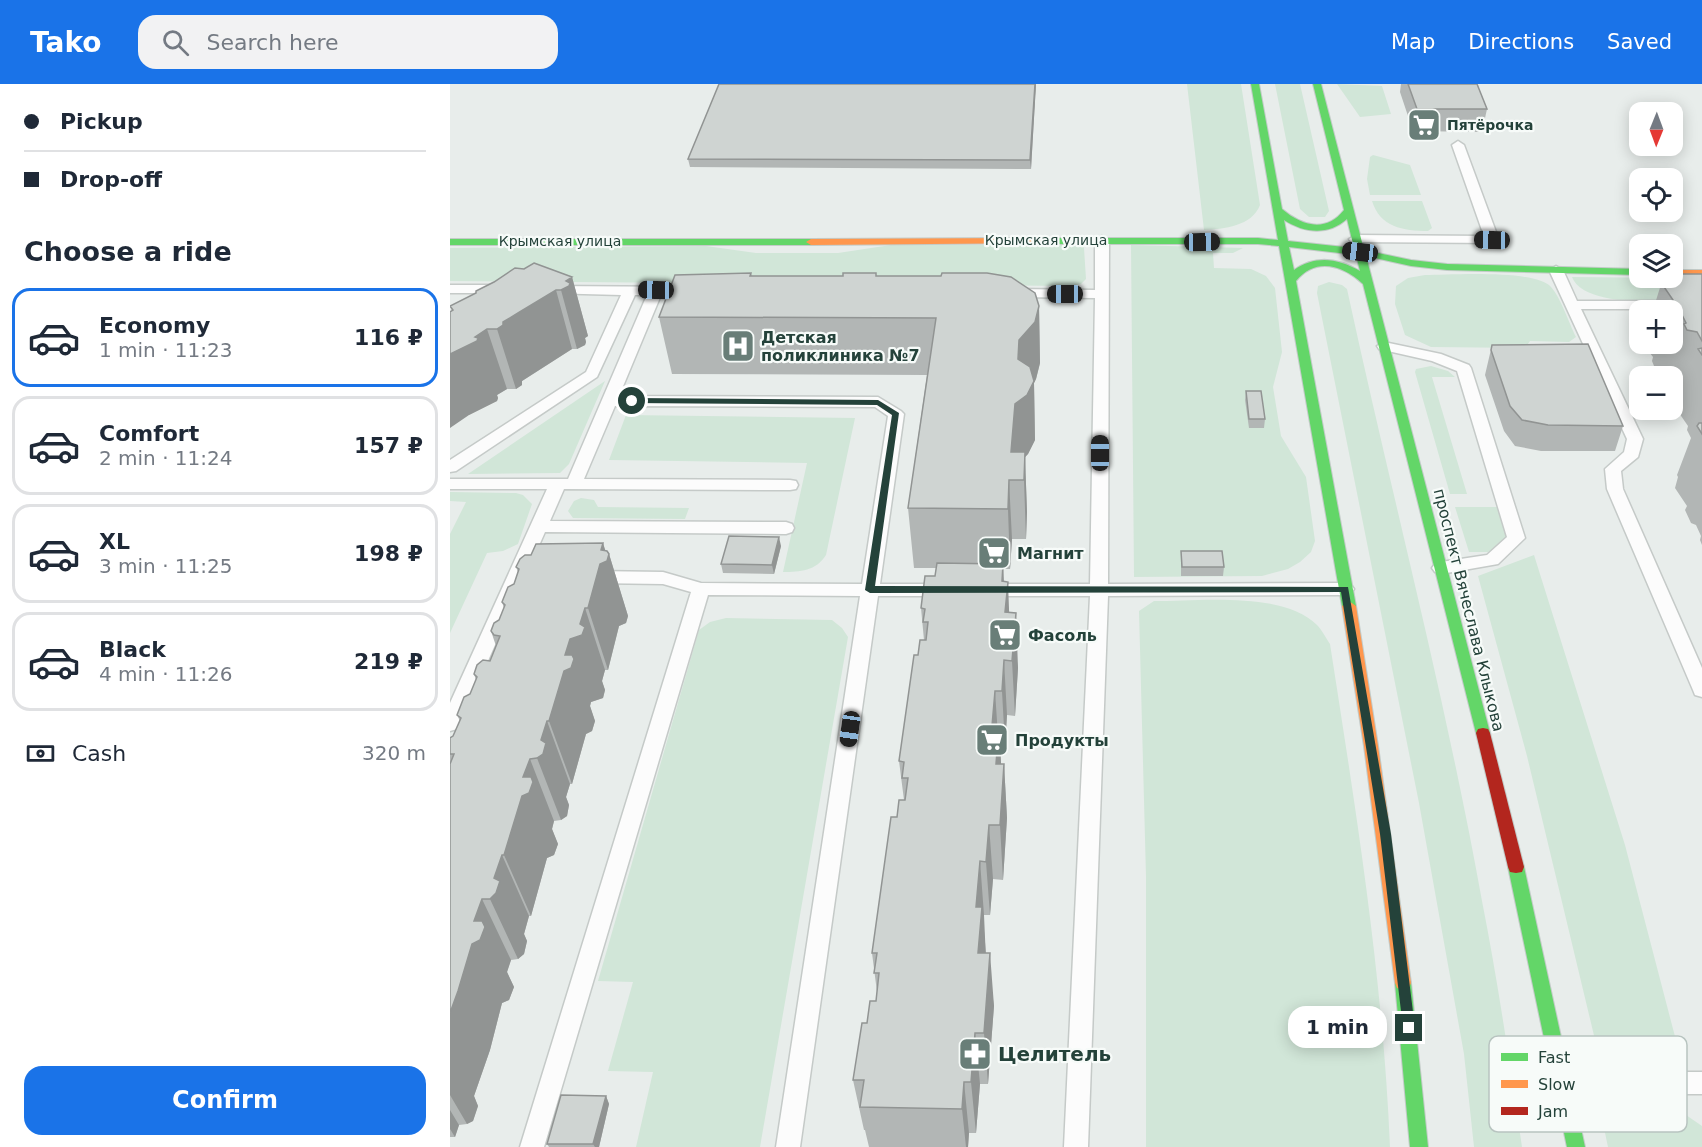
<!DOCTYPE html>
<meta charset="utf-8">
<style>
body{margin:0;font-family:"DejaVu Sans",sans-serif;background:#f2f2f3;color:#1f2937;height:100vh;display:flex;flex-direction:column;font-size:22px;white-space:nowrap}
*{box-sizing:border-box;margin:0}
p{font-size:20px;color:#747a83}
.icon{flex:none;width:33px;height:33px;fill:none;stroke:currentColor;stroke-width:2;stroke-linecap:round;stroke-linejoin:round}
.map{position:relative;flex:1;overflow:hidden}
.drawer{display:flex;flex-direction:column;background:#fff;width:450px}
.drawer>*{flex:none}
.hud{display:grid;align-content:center;height:132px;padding:0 24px;background:#fff}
.needle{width:39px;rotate:181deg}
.buttons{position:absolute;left:1179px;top:18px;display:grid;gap:12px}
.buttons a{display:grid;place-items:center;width:54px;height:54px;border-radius:12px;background:#fff;box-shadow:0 3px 15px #0003;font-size:30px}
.end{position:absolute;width:27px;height:27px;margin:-14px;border:8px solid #24423a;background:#fff;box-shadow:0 0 0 3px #fff}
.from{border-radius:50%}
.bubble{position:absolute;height:42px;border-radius:18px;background:#fff;box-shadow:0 3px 15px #0003;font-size:20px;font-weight:700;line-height:42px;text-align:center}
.car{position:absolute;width:18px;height:36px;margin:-18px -9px;border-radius:8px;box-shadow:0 0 4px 2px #0007;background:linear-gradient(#222 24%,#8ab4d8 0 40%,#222 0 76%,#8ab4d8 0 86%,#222 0)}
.hud b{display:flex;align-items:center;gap:21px;height:57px;font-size:22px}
.hud b+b{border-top:2px solid #e0e1e3}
.hud i{width:15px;height:15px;background:#1f2937}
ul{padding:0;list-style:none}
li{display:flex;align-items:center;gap:18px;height:99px;margin:0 12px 9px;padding:0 12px;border:3px solid #e0e1e3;border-radius:18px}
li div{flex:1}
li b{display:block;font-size:22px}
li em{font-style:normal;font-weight:700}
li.on{border-color:#1a73e8}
li>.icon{width:54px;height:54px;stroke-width:1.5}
h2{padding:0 24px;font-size:27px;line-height:72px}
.pay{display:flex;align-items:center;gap:15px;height:66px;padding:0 24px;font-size:22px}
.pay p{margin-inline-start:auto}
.primary-button{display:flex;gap:12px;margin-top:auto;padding:12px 24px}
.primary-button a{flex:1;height:69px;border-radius:18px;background:#1a73e8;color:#fff;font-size:24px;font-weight:700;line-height:69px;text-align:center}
header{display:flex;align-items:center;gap:36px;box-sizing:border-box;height:84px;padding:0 30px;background:#1a73e8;color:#fff}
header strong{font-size:28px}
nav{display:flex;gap:33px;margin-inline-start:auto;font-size:21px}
.search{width:420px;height:54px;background:#f2f2f3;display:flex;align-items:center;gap:15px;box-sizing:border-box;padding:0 21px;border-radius:18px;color:#747a83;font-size:22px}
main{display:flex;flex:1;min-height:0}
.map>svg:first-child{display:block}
.green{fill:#d1e6d8}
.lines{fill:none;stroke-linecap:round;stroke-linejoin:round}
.lane-casing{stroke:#c5cac8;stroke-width:3}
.fast-casing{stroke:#c3cbc8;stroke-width:2}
.slow-casing{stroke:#c3cbc8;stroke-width:2}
.jam-casing{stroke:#c3cbc8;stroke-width:2}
.lane{fill:#fcfcfc;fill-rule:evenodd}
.fast{fill:#63d668;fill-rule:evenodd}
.slow{fill:#ff974d;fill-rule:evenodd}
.jam{fill:#b3261e;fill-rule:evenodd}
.wall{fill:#b2b6b5}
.shaded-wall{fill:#919493}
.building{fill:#cfd4d2;stroke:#919493;stroke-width:1.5}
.route{fill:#24423a}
.labels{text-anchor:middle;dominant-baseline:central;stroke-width:4.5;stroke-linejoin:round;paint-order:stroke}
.far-poi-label{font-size:14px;font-weight:bold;fill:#24423a;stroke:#f7fbf9;text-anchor:start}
.far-street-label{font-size:14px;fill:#24423a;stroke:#f7fbf9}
.poi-label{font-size:16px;font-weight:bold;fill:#24423a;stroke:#f7fbf9;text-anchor:start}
.street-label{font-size:16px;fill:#24423a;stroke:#f7fbf9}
.near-poi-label{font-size:20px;font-weight:bold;fill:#24423a;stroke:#f7fbf9;text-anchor:start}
.key{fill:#f7fbf9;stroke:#b8c4c0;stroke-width:1.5}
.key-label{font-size:16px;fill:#24423a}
</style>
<header>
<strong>Tako</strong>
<div class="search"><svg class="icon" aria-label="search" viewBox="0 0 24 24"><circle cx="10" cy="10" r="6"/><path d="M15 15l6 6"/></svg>Search here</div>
<nav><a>Map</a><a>Directions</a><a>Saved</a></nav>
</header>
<main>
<section class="drawer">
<div class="hud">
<b><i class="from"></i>Pickup</b>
<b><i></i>Drop-off</b>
</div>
<h2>Choose a ride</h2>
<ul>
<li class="on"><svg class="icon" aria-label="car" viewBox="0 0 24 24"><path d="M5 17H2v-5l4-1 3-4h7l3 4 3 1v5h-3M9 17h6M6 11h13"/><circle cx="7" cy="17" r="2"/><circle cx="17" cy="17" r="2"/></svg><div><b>Economy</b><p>1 min · 11:23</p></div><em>116 ₽</em></li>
<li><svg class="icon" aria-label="car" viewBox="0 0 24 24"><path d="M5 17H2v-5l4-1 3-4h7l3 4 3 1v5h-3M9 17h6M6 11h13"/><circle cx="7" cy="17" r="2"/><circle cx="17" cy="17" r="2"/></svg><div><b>Comfort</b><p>2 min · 11:24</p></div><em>157 ₽</em></li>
<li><svg class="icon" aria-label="car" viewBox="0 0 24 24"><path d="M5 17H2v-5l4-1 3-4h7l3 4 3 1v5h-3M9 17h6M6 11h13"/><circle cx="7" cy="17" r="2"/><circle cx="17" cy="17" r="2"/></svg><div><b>XL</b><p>3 min · 11:25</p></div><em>198 ₽</em></li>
<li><svg class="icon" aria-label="car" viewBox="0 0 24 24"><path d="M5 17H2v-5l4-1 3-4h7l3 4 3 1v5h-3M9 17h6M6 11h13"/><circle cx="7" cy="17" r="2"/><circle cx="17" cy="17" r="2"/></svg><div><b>Black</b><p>4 min · 11:26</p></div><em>219 ₽</em></li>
</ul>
<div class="pay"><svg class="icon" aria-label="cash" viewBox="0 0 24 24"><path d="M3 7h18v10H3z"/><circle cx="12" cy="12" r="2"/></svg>Cash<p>320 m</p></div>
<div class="primary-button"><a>Confirm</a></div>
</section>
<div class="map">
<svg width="1252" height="1063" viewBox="0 0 1252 1063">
<rect width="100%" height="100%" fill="#e8edeb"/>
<path class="green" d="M737 0H791L810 121C802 142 774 145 754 146Z
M825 0H850L879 127 875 133H859L850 125Z
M887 0 932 2 941 30 910 33Z
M923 71 960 81 971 111H920L917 95 920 73Z
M922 117H972L982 144 978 147C953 147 930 143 922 117Z
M441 161H632L634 164 636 195 631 200 621 202 0 197V164L256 162 306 169H388Z
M681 161 793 164 783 169H763L764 184 801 185 816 192 825 204 832 268 823 303 831 352 856 393 865 457 861 468 850 478 838 485 812 492 684 493Z
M975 191C1000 191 1085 185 1101 203 1111 214 1119 239 1126 253L1119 258 1080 257 1075 264 981 263 955 251 945 220 946 202 958 194Z
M1122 193 1222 194 1252 217C1223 217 1134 225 1122 193Z
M879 198 892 201 897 205C941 409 995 611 1032 817 1048 898 1060 981 1072 1063H1024L1014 970 969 719 867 209 868 202Z
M981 282 998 287 1005 293H982L1017 410H1000L965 288 966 285Z
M155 297 119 380 110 389 18 390Z
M176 331 405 334 376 471C366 487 350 488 333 488L357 379 159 376Z
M0 408 66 409 73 411 82 420 68 460 53 467 37 469 0 549V450L16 418 0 417Z
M131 414 144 416 148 423 239 424 235 435 123 434 118 427 124 417Z
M1005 423H1047L1058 456 1038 468H1019Z
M1084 471 1175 761 1228 964 1214 975 1169 978 1147 964 1077 672 1028 492Z
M704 517C749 517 833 507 867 541 872 546 876 554 880 560 906 727 933 894 940 1063H696V792L689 527Z
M276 534 382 536 392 544 398 553 310 1063H186L203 988 158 987 183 898 148 897 249 546 260 538Z
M1165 1029 1236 1031 1252 1042V1063H1158L1154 1044Z"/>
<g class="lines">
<g class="lane-casing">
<path id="lane" d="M1008 57 1014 61 1049 156 1047 159 901 158 899 155 906 151 1034 152 1002 61Z
M652 152 659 156 658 500 895 499 901 501 904 505 901 509 895 511 658 512 638 1063H614L640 512H534L528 510 525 506 528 502 534 500H640L645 214 560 213 553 209 560 205 645 206V156Z
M1106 182 1113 186 1127 217H1252V225H1131L1193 355 1188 373 1171 387 1173 405 1252 584V613L1245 611 1243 606 1157 405 1155 385 1174 368 1177 355 1099 186Z
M0 201H52L59 205 52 209H0Z
M101 202 244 203 251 207 244 211H211L169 312 428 313 451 327 454 330 430 500H497L503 502 506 506 503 510 497 512H428L350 1063H326L410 512 258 511 94 1063H70L241 508 213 500 144 499 138 497 135 493 138 489 144 487 213 488 251 499 412 500 438 332 425 323 165 322 134 395 340 396 346 397 348 401 346 405 340 406 114 405 100 437 336 438 342 440 344 444 342 448 336 450 95 448 10 640 7 645 0 647V619L97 405H0V395H118L197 211H185L147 293 6 387 0 388V376L136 288 171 211 96 209 94 206 96 203Z
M934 258 991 270 1019 281 1021 284 1075 454 1048 480 991 490 985 488 982 484 985 480 991 478 1037 471 1057 453 1007 287 982 277 929 265 927 262Z
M1114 988H1252V1010H1114L1106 1007 1102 999 1106 991Z"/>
</g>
<g class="fast-casing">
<path id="fast" d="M801 0H809L832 125C852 142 876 149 894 126L863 0H871L914 166 961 176 997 180 1190 185V191L997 186 961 182 916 172 1040 649 1038 653H1028L1026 649 913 200C892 181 866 173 846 197L906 522 899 527 892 522 829 162 808 160H592L587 157 592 154H808L828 156ZM897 135 904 164 838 157 834 136C854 149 878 152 897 135ZM839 163 906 171 910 187C888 174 865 171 844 186Z
M0 155H361L366 158 361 161H0Z
M1066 777 1072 778 1074 783 1135 1063H1117L1058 783 1060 778Z
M953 892 959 894 961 899 978 1063H960L945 899 947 894Z"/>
</g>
<g class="slow-casing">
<path id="slow" d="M592 154 597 157 596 159 361 161 356 158 361 155Z
M1222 186H1252V192H1222Z
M899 517 906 522 928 662 961 899 959 904 953 906 947 904 945 899 914 662 892 522Z"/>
</g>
<g class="jam-casing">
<path id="jam" d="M1033 644 1038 645 1040 649 1074 783 1072 788 1066 789 1060 788 1058 783 1026 649 1028 645Z"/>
</g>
<use href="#lane" class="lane"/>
<use href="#fast" class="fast"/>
<use href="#slow" class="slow"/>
<use href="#jam" class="jam"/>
</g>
<path class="wall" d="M586 0 581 85 240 83 238 75Z
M951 0H1027L1037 25 1032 48 963 47 950 8Z
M301 189 302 192H427L589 222 590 279 586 295 584 299 585 356 578 370 575 373 577 428 576 455H562L560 485H553L554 497 568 584 565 632 557 631 555 662H550L551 680H554L557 734 553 796 543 795 540 831H534L533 836 536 869 544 922 538 1000H530L526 1049H519L518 1063H419L415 1046H414L403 996 417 939 426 917 427 908 422 869 447 733 454 716 449 677 468 571 474 556 471 524 485 492 486 484H464L458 424 477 291 222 290 209 233Z
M1252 190V461L1250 456 1251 452 1246 441 1241 439 1235 426 1237 422 1225 404 1228 393 1227 391 1241 354 1237 346 1238 342 1227 326 1230 316 1226 308 1222 307V292H1213L1211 289 1206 287 1202 277 1203 273 1193 260H1222V226H1203L1213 194H1222Z
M122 193 138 252 135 254 136 258 135 261 127 265H122L72 297V301L66 305H57L47 311 48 314 47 317 19 331 2 227 0 222Z
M1042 261 1173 342 1165 367H1091L1065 362 1054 347 1035 291Z
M796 307 815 335 814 344H799L795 316Z
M153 459 155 467 159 470 178 532 176 539 169 542 158 586H155L152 597 155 606 153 614 141 618 140 622 145 637 142 647 136 650 122 700H120L116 713 119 721 117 732 111 736 104 737 102 745 108 760 104 771 97 774 81 832H79L74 850 77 857 74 870 68 875 61 876 57 888 64 903 59 916 52 919 40 966 24 1012 28 1022 23 1037 17 1040 9 1041 5 1053H0V654L3 652 10 637 7 631 20 610 26 596 24 590 40 577 46 562 41 547 49 536 54 524 52 518 64 500 68 488 66 483 81 471Z
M331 462 324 490 273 489 271 480Z
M731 467 774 483 773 492H731Z
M156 1012 159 1020 149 1063H99L97 1060Z"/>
<path class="shaded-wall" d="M585 0H586L581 85 580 76Z
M122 193 138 252 135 254 136 258 135 261 127 265 111 206 116 197Z
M106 206 122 265 72 297V301L66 305 47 245 53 238Z
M589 222 590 279 586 295 584 299 585 356 578 370 575 373 577 428 576 455 574 396 561 368 569 256Z
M37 245 57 305 47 311 48 314 47 317 19 331 0 344V270L25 253Z
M559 396 562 455 560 485 558 425Z
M329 453 331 462 324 490 322 481Z
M153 459 158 475 159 470 178 532 176 539 169 542 158 586 138 524Z
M553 480 555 526 558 498 560 552 558 576 552 497Z
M135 524 155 586 152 597 155 606 153 614 141 618 140 622 145 637 142 647 136 650 122 700 99 637 115 571 120 555 130 540Z
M566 529 568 584 565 632 562 577Z
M554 576 557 631 555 662 552 607Z
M545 607 548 652 549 642 552 697 549 734 542 642Z
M97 637 120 700 116 713 119 721 117 732 111 736 87 674 91 656Z
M80 675 104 737 102 745 108 760 104 771 97 774 81 832 54 771 73 693Z
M554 680 557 734 553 796 550 741Z
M539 741 543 795 540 831 536 778Z
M52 771 79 832 74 850 77 857 74 870 68 875 40 815 44 794Z
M530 777 534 831 536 876 528 869 526 823Z
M32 815 61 876 57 888 64 903 59 916 52 919 40 966 24 1012 28 1022 23 1037 17 1040 0 1011V929L24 837Z
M540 869 544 922 538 1000 534 949Z
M525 949 530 1000 526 1049 521 998Z
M514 998 519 1049 518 1063H516L512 1025Z
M156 1012 159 1020 149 1063H145L143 1060Z
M0 1026 9 1041 5 1053 0 1045Z"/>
<path class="building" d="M269 0H585L580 76 238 75Z
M958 0H1027L1037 25H967Z
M84 179 122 193 116 197 120 199 119 202 111 206H106L68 229 53 238V241L47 245H37L25 253 28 254 27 257 0 270V228L3 226 0 222 26 209V207L44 198 65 184 74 185Z
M301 189 300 192H393V189H426V192H491L492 189H537L561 193 585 209 589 222 585 238 569 256 568 275 580 283 584 297 577 311 565 320 561 368H575L574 396H559L558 425 458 424 486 234 209 233 225 191Z
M1222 190H1252V257L1247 248 1237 246 1234 240 1236 239 1231 229 1226 227 1221 218 1223 216 1212 200 1218 198 1216 194H1222Z
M1138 260 1173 342 1098 341 1072 336 1060 322 1041 266 1042 261Z
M1252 264V271L1248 265Z
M796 307H811L815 335H799Z
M1249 339H1252V350L1247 342Z
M279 452 329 453 322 481 271 480Z
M153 459 151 466 157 467 159 470 157 477 150 480 138 524H135L130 540 135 543 132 551 120 555 115 571H122L124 575 121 584 114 587 99 637H97L91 656 96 659 93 670 87 674 80 675 73 693H81L83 698 79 709 72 712 54 771H52L44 794 50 797 46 809 40 815H32L24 837H32L35 843 30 856 22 860 8 907 0 929V680L4 670H0V654L3 652 11 634 7 631 14 613 20 610 27 593 24 590 27 581 33 576 40 577 50 552 44 551 41 547 44 539 49 536 55 521 52 518 58 503 64 500 69 485 66 483 70 475 75 471H81L86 460Z
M731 467H772L774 483H732Z
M487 479 553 480 552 497 558 498 555 528 566 529 562 577 554 576 552 607H545L542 642H549L546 680H554L550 741H539L536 778 530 777 526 823H532L528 869H540L534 949H525L521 998H514L512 1025 410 1023 414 996H403L412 939H417L420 917H426L429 889H424L427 869H422L441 733H447L449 716H455L458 694H452L454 678 449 677 464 571H468L470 556H476L478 538H473L475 525 471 524 475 492H485Z
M111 1011 156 1012 143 1060H97Z"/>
<path class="route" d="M182 314 428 316 449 329 425 502 898 503 941 750 965 944 964 948H955L953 944 930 750 891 508 420 509 415 506 442 331 427 321 179 319V315Z"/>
<defs>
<g id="supermarket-square" transform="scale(1.725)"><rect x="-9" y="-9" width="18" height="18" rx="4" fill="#697e78" stroke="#f7fbf9"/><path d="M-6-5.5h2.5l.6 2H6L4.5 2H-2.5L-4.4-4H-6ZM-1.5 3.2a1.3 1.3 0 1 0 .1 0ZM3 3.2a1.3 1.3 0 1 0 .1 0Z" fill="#fff"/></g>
<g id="hospital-square" transform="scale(1.725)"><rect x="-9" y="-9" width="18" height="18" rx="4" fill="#697e78" stroke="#f7fbf9"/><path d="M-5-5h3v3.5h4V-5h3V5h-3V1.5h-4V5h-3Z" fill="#fff"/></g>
<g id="pharmacy-square" transform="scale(1.725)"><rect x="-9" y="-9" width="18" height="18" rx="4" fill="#697e78" stroke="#f7fbf9"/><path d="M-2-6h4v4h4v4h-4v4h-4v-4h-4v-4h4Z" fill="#fff"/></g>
</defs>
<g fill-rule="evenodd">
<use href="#supermarket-square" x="974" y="41"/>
<use href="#hospital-square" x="288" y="262"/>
<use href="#supermarket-square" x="544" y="469"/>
<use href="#supermarket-square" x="555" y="551"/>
<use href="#supermarket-square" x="542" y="656"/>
<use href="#pharmacy-square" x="525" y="970"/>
</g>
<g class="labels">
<g class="far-poi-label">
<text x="997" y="41">Пятёрочка</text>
</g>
<g class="far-street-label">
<text x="596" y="156">Крымская улица</text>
<text x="110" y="157">Крымская улица</text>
</g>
<g class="poi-label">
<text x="311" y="253">Детская<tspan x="311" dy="18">поликлиника №7</tspan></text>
<text x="567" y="469">Магнит</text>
<text x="578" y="551">Фасоль</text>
<text x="565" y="656">Продукты</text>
</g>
<g class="street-label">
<text transform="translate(1019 526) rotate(76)">проспект Вячеслава Клыкова</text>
</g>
<g class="near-poi-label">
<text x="548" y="970">Целитель</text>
</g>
</g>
<rect x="1039" y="952" width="198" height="96" rx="9" class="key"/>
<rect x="1051" y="969" width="27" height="8" fill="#63d668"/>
<rect x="1051" y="996" width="27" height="8" fill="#ff974d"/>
<rect x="1051" y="1023" width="27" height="8" fill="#b3261e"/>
<g class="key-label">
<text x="1088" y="979">Fast</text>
<text x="1088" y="1006">Slow</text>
<text x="1088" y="1033">Jam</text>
</g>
</svg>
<div class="buttons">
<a><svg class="needle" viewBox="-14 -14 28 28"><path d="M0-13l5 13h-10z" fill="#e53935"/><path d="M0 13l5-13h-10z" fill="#747a83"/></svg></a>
<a><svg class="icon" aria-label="locate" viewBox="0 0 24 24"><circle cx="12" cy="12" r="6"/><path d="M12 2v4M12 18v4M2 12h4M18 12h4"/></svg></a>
<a><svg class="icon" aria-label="layers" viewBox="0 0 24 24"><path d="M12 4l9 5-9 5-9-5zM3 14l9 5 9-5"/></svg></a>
<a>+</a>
<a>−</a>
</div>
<i class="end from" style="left:182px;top:317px"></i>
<i class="end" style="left:959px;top:944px"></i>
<div class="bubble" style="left:838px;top:922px;width:99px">1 min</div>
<i class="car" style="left:1042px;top:156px;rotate:271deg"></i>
<i class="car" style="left:752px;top:158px;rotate:89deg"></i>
<i class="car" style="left:910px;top:168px;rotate:277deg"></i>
<i class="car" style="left:206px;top:206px;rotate:271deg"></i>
<i class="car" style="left:615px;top:210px;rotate:270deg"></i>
<i class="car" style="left:650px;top:369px;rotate:0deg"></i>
<i class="car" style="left:400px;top:645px;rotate:188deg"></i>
</div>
</main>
